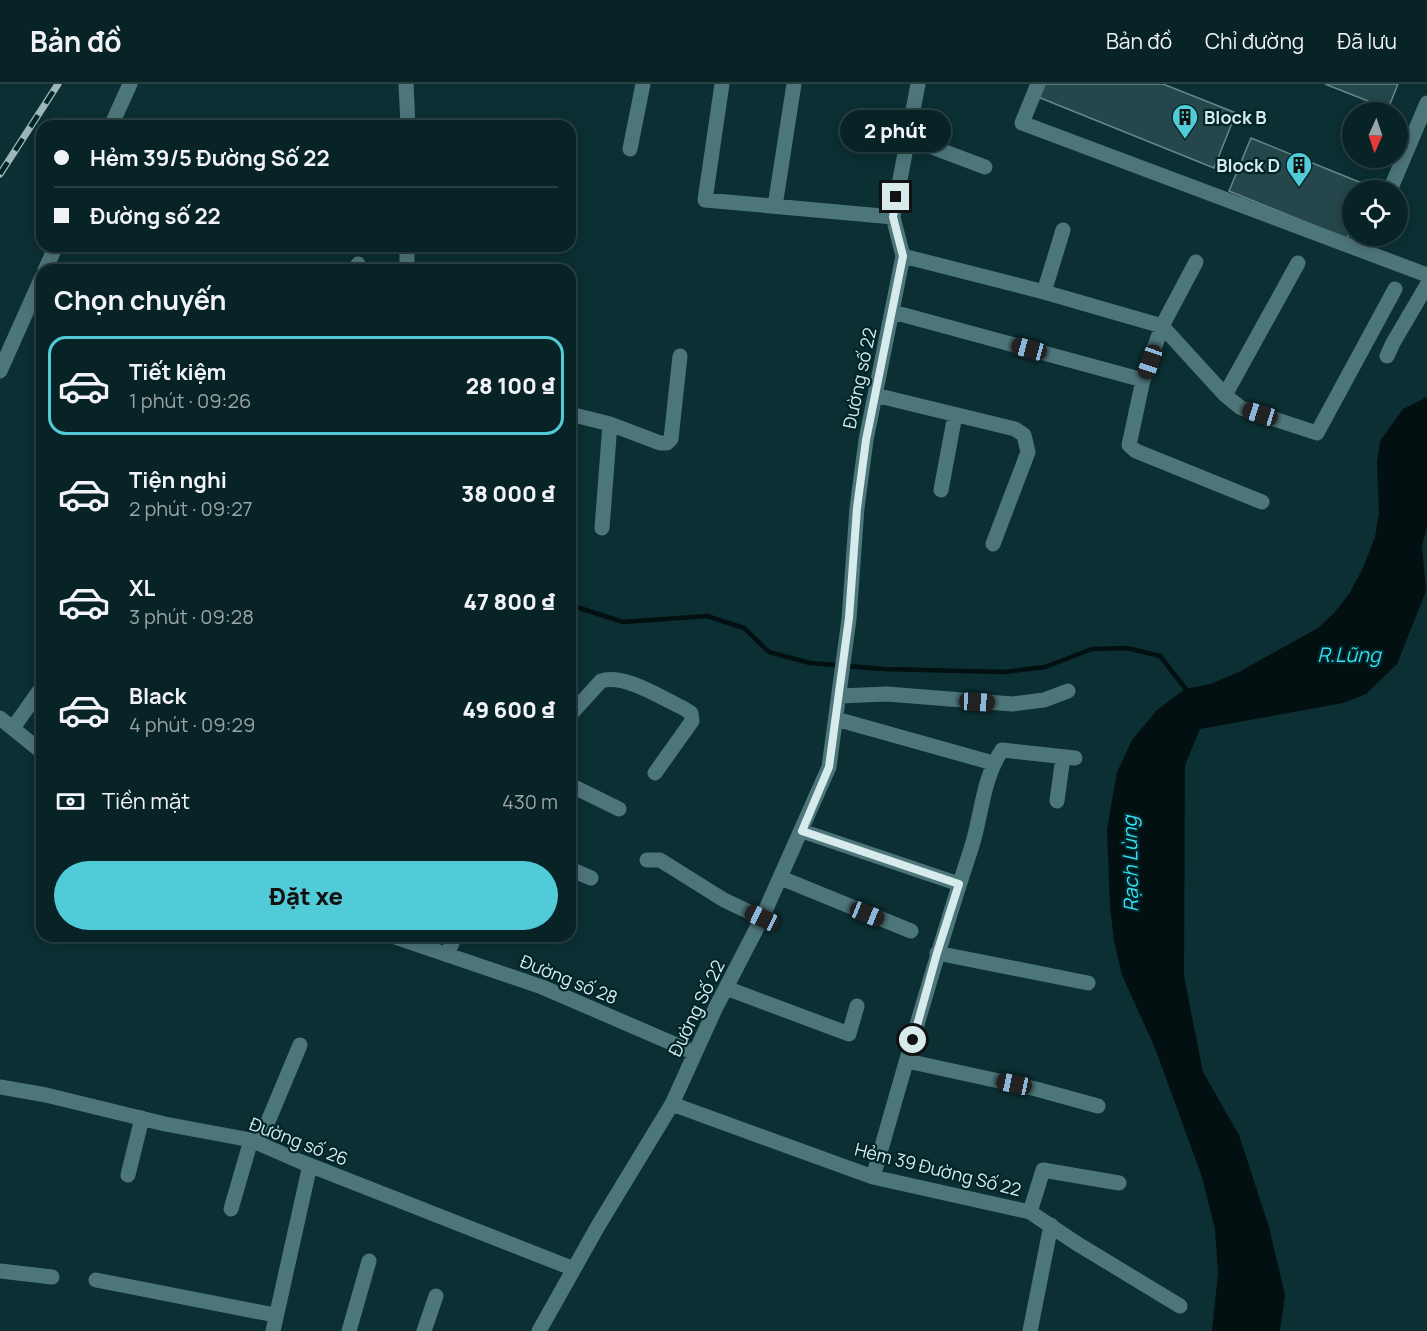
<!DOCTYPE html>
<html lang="vi">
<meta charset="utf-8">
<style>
body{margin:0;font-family:Manrope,sans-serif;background:#112b2e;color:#f1f3f6;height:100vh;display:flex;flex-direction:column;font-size:22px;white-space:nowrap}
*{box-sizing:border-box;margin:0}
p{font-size:20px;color:#98a4a7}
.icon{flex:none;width:33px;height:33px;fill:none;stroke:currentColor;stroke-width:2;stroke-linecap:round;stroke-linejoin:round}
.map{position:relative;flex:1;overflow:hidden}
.details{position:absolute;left:36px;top:180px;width:540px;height:678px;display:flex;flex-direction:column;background:#082326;border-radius:18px;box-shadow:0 3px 15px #0003,0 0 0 2px #294043}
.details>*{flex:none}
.guide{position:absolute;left:36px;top:36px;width:540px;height:132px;border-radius:18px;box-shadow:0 3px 15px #0003,0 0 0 2px #294043;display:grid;align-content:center;height:132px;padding:0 18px;background:#082326}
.needle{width:39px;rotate:183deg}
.controls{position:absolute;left:1342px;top:18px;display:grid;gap:12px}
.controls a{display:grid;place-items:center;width:66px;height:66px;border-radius:50%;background:#082326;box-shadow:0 3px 15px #0003,0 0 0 2px #294043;font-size:30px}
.end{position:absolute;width:27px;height:27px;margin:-14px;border:8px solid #d7eaec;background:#111;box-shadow:0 0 0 3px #111}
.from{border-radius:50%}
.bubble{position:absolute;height:42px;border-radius:21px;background:#082326;box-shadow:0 3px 15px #0003,0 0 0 2px #294043;font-size:20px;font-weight:800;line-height:42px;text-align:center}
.car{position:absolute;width:18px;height:36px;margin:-18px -9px;border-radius:8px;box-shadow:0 0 4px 2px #0007;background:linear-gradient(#222 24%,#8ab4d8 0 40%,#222 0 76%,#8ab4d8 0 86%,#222 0)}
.guide b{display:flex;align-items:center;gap:21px;height:57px;font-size:22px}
.guide b+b{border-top:2px solid #294043}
.guide i{width:15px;height:15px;background:#f1f3f6}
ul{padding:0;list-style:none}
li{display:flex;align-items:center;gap:18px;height:99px;margin:0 12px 9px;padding:0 6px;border:3px solid transparent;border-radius:18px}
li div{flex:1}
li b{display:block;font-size:22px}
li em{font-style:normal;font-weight:800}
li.on{border-color:#52cbd9}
li>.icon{width:54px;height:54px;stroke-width:1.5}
h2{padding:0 18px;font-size:27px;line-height:72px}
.pay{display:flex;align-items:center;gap:15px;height:66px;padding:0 18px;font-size:22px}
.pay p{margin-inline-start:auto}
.primary-button{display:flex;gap:12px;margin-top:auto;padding:12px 18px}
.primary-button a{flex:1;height:69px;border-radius:36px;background:#52cbd9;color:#111;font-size:24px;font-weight:800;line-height:69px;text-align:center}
header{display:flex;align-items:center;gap:36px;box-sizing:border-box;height:84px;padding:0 30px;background:#082326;border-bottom:2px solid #294043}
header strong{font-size:28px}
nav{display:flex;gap:33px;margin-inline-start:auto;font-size:21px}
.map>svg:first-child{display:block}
.water{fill:#031012}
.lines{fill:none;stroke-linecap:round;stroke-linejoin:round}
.stream{stroke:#031012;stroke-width:4.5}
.building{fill:#25474b;stroke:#64888c;stroke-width:1.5}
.minor{stroke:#4d767b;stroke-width:15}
.rail-casing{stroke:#9fb7ba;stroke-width:7}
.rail{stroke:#012529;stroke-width:4.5;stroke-dasharray:14;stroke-linecap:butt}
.route{stroke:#d7eaec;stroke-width:8}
.labels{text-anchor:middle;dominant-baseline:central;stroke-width:4.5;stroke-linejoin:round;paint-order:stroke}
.poi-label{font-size:18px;font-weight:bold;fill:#d7eaec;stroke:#012529;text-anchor:start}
.street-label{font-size:18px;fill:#d7eaec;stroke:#012529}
.water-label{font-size:20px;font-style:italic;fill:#33dff1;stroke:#012529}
</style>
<header>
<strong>Bản đồ</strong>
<nav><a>Bản đồ</a><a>Chỉ đường</a><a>Đã lưu</a></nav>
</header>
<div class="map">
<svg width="1427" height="1247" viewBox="0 0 1427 1247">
<rect width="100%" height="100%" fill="#0b2f33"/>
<path class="water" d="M1427 313V442L1422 462 1426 507 1397 580 1366 610 1343 619 1200 645 1185 681 1184 892 1203 988 1239 1051 1269 1143 1285 1211 1280 1247H1212L1218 1189 1215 1145 1202 1093 1155 964 1122 891 1114 857 1110 823 1107 745 1117 688 1132 656 1157 626 1185 605 1210 600 1239 588 1318 544 1334 529 1349 510 1363 484 1375 453 1379 429 1377 378 1380 357 1403 325Z"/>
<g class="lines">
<path class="stream" d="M570 521 623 538 707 532 744 544 769 568 810 579 884 585 1004 588 1045 583 1092 565 1127 564 1160 572 1189 609"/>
</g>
<path class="building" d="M1043 0H1163L1236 29 1214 84 1038 13Z
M1325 0H1398L1388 25Z
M1251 54 1369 102 1367 106H1353V140L1347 155 1229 107Z"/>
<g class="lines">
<path class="minor" d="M406 0 408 42
M722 0 705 116 893 133
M1038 0 1022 39 1427 191
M111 42 130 0
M908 54 985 83
M630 65 643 0
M1390 106 1427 19
M775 122 794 0
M903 172 1044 208 1162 242 1225 311 1241 324 1317 349 1395 205
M1196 178 1162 242 1143 296 1129 361 1136 367 1262 418
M45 186 56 162
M357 186 358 180
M407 186V162
M1044 208 1063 146
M893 228 1143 296
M1387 272 1393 259 1427 201
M0 287 42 193
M875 311 1015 345 1024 351 1028 368 993 460
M1225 311 1298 179
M570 330 610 340 660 359H667L671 355 680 272
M941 406 955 331
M602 444 610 340
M839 612 887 610 1012 620 1044 616 1068 607
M570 631 601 597C623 589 662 614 683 624L691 629 692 637 655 689
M0 634 42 668
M836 635 993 679
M13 644 42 603
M570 701 619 725
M1057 717 1063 673
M802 747 959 800
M647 776H660L724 816 762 834
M570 785 591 794
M781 794 911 847
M392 852 542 903 695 969
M937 869 1088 899
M447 871 455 852
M726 904 849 950 857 922
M907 977 1036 1005 1098 1022
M0 1003 46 1011 165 1040 251 1056 299 1077 574 1185
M672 1020 873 1093 1030 1128 1076 1159 1180 1222
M259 1059 300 961
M128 1091 142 1034
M873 1093C905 983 935 873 971 765 982 732 982 695 1002 666L1075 674
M231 1125 251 1056
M1030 1128 1043 1086 1119 1099
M0 1187 52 1193
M96 1196 275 1231
M273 1247 310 1081
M349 1247 369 1177
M424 1247 436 1212
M539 1247 598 1142 672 1020 716 923 762 834 829 683 849 535 857 424 866 356 903 172 893 133 918 0
M1030 1247 1051 1141"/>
<g class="rail-casing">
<path id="rail" d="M0 90 58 0"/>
</g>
<use href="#rail" class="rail"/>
</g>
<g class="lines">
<path class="route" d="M896 113 893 133 903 172 866 356 857 424 849 534 829 683 802 747 959 800 937 869 913 956"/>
</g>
<defs>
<g id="building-pin" transform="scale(1.35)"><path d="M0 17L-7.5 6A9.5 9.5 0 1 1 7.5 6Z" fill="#52cbd9" stroke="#012529"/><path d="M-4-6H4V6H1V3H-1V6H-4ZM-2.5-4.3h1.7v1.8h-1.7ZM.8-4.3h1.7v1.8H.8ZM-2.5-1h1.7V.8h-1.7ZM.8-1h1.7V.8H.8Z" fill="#111"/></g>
</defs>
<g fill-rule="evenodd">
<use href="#building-pin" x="1185" y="33"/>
<use href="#building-pin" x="1299" y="81"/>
</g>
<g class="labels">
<g class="poi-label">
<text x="1204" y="33">Block B</text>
<text x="1280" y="81" text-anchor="end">Block D</text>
</g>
<g class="street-label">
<text transform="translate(859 294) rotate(-78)">Đường số 22</text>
<text transform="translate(569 895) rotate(22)">Đường số 28</text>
<text transform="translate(696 924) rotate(-64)">Đường Số 22</text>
<text transform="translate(299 1057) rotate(21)">Đường số 26</text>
<text transform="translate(938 1085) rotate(14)">Hẻm 39 Đường Số 22</text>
</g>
<g class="water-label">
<text x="1349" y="570">R.Lũng</text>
<text transform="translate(1130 780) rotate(-91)">Rạch Lùng</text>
</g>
</g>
</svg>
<div class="controls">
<a><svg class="needle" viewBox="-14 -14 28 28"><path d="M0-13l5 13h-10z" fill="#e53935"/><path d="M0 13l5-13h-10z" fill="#98a4a7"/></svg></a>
<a><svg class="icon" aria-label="locate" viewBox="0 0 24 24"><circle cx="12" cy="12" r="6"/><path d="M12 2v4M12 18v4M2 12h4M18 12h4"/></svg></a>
</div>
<i class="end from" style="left:913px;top:956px"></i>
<i class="end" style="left:896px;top:113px"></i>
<div class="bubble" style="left:840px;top:26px;width:111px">2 phút</div>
<i class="car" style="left:1029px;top:265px;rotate:285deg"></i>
<i class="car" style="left:1150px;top:278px;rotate:199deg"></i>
<i class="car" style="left:1260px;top:330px;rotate:287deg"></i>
<i class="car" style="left:977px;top:618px;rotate:93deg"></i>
<i class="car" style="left:867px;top:830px;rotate:112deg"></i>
<i class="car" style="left:762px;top:834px;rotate:295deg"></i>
<i class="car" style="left:1014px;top:1000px;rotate:282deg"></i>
<div class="guide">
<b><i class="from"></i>Hẻm 39/5 Đường Số 22</b>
<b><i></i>Đường số 22</b>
</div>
<section class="details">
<h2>Chọn chuyến</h2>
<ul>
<li class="on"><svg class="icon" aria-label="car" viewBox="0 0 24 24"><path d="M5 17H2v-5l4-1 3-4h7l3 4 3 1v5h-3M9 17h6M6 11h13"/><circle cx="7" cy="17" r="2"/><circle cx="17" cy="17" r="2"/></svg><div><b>Tiết kiệm</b><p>1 phút · 09:26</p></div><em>28 100 ₫</em></li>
<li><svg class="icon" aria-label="car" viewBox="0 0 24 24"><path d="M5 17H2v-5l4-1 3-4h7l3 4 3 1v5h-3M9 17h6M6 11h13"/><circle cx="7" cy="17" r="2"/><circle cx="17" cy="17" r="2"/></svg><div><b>Tiện nghi</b><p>2 phút · 09:27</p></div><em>38 000 ₫</em></li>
<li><svg class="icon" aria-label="car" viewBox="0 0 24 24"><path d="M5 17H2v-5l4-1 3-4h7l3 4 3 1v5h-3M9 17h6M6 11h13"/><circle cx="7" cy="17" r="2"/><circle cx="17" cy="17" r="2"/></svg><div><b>XL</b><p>3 phút · 09:28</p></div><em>47 800 ₫</em></li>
<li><svg class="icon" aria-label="car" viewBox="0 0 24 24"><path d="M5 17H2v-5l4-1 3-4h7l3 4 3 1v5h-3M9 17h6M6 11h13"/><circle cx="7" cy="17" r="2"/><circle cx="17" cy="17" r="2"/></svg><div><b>Black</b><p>4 phút · 09:29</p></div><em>49 600 ₫</em></li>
</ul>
<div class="pay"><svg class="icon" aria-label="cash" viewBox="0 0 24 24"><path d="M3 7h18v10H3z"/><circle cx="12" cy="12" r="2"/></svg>Tiền mặt<p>430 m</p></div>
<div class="primary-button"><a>Đặt xe</a></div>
</section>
</div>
